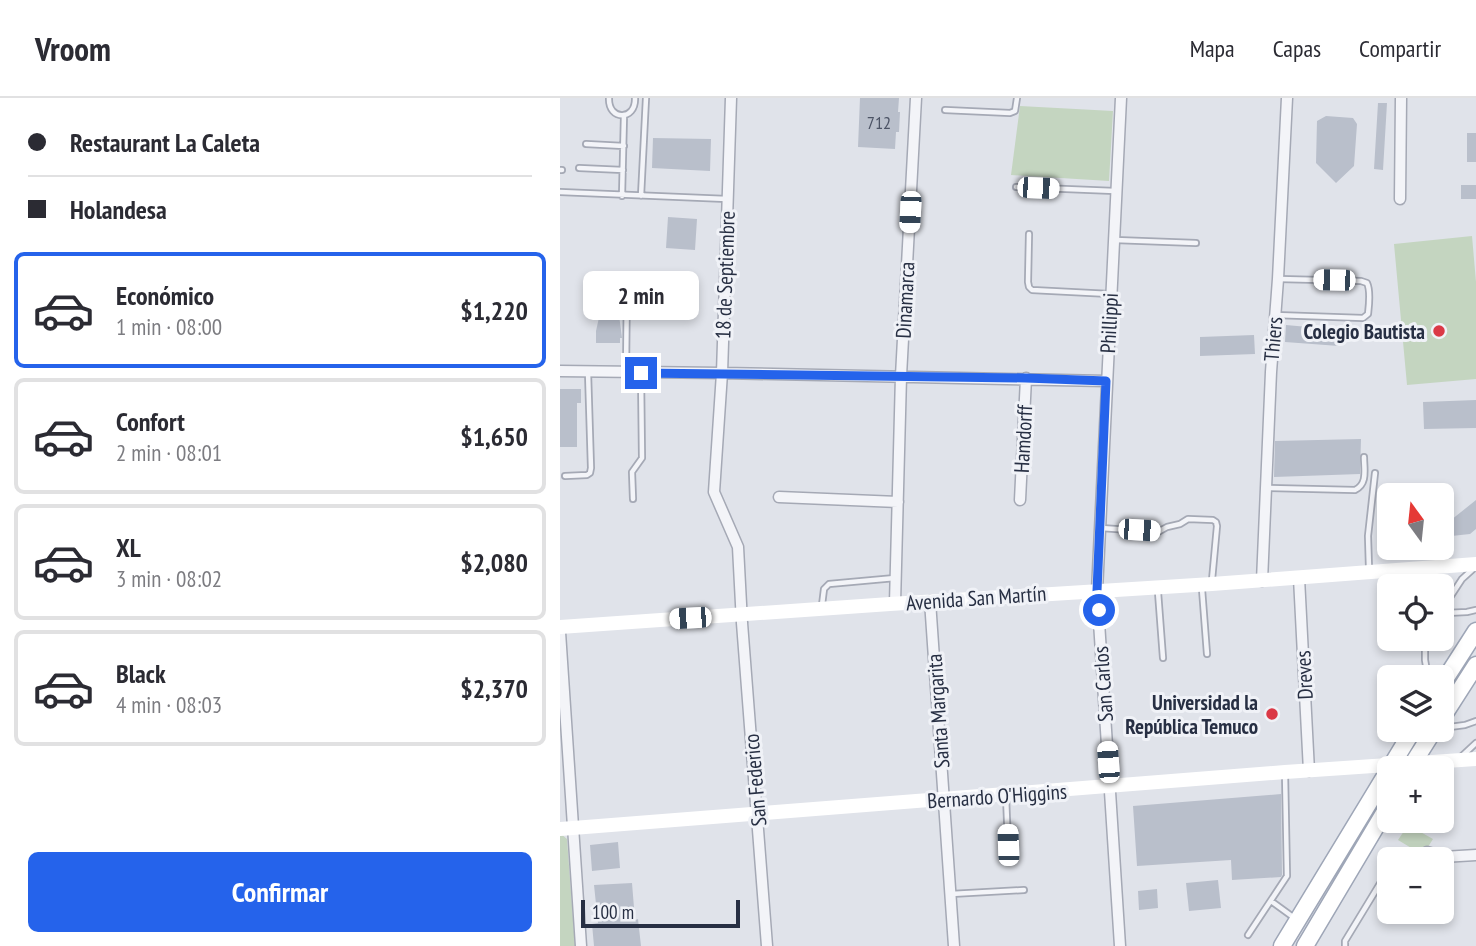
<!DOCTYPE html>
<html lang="es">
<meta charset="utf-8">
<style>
body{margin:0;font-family:"PT Sans Narrow",sans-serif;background:#f7f7f7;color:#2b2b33;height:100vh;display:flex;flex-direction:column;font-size:26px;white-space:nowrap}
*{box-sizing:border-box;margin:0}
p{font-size:23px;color:#7c7c81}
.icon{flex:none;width:38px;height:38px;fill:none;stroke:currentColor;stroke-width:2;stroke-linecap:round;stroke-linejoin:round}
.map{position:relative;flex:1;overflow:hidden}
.drawer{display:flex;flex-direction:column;background:#fff;width:560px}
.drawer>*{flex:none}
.top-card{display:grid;align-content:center;height:154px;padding:0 28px;background:#fff}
.needle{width:46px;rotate:345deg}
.controls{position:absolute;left:817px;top:385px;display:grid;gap:14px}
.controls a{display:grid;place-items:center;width:77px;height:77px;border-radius:10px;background:#fff;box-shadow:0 4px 10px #0003;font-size:35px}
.scale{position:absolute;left:21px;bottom:18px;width:159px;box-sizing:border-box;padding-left:7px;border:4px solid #272f43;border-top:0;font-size:19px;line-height:24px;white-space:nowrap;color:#272f43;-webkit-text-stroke:5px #f0f2f7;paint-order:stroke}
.end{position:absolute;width:32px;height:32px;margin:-16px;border:9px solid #2563eb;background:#fff;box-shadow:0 0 0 4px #fff}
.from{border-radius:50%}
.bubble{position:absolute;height:49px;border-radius:10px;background:#fff;box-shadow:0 4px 10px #0003;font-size:23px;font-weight:800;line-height:49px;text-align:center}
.car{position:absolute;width:21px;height:42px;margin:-21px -10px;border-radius:9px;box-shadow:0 0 5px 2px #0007;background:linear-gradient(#fff 24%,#345 0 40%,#fff 0 76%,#345 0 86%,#fff 0)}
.top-card b{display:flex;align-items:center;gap:24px;height:66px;font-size:26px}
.top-card b+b{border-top:2px solid #e1e1e2}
.top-card i{width:18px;height:18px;background:#2b2b33}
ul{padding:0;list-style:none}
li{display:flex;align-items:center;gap:21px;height:116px;margin:0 14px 10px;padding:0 14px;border:4px solid #e1e1e2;border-radius:10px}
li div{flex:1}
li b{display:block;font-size:26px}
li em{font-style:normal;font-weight:800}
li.on{border-color:#2563eb}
li>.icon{width:63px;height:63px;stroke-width:1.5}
.cta{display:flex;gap:14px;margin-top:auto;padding:14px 28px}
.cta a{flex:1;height:80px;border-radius:10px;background:#2563eb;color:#fff;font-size:28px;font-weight:800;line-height:80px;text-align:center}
header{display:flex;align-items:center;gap:42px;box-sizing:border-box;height:98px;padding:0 35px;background:#fff;border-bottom:2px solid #e1e1e2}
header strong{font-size:33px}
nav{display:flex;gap:38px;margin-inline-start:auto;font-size:24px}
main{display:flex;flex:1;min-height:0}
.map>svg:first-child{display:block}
.green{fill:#c4d5c0}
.building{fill:#b9bfcb}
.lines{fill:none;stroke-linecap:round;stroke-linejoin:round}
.lane-casing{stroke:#a5a9b5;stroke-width:8}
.street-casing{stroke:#a5a9b5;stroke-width:13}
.primary-casing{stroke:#9ea6b7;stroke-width:19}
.lane{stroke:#f3f4f8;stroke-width:4.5}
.street{stroke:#f3f4f8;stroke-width:10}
.secondary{stroke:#fff;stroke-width:14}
.primary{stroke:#fff;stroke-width:16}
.route{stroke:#2563eb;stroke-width:9}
.poi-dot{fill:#db3946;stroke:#f0f2f7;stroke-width:2.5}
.labels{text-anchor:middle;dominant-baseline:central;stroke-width:6;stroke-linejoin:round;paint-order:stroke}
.number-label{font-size:18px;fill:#4c5365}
.street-label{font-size:21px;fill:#272f43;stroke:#f0f2f7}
.poi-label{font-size:21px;font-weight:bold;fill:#272f43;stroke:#f0f2f7;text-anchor:end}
</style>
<header>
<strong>Vroom</strong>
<nav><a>Mapa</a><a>Capas</a><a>Compartir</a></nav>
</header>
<main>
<section class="drawer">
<div class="top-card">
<b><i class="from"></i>Restaurant La Caleta</b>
<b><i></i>Holandesa</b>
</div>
<ul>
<li class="on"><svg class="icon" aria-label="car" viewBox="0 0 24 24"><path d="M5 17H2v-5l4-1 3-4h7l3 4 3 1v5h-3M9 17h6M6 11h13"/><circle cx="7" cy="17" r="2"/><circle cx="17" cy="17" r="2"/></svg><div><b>Económico</b><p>1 min · 08:00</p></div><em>$1,220</em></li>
<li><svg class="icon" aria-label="car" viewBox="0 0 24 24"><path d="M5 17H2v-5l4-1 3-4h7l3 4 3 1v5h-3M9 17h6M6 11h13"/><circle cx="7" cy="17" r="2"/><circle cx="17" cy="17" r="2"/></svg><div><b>Confort</b><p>2 min · 08:01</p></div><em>$1,650</em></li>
<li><svg class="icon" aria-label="car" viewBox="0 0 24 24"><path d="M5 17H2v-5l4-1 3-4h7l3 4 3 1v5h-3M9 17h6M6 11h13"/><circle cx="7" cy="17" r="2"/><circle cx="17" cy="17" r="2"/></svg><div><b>XL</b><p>3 min · 08:02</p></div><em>$2,080</em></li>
<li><svg class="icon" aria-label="car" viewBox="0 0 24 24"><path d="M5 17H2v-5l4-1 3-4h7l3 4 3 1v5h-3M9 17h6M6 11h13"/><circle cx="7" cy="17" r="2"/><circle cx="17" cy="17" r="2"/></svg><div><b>Black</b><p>4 min · 08:03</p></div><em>$2,370</em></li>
</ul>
<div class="cta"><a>Confirmar</a></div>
</section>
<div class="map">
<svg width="916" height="848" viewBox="0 0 916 848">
<rect width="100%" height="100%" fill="#e0e3ea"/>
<path class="green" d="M460 8 553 13 549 83 451 77Z
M912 138 916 184V281L847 287 834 146Z
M848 727 873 741 863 757 838 742Z
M0 735 7 741 15 848H0Z"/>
<path class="building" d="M300 0H339L338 14H340L339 34H336L335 51 298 49Z
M818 5H827L823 72 814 71Z
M766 18 793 20 797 26 794 68 776 85 756 65 757 23Z
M907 35H916V64H907Z
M93 40 151 41 150 73 92 70Z
M901 87H916V101H901Z
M108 119 137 121 135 152 106 150Z
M37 184 62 186V203L59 217 62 240H60V245H36V233L40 215Z
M726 227 781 232 779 248 725 244Z
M694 237 695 256 640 258V239Z
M0 291H21V305H17V349H0Z
M916 302V330L864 331 863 304Z
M801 341 800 376 714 379 715 343Z
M916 402V431L910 436 882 439V423L891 422Z
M721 696 722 777 721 779 672 782 671 762 577 768 573 708Z
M58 744 60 770 32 773 30 747Z
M658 782 661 810 629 813 626 785Z
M72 785 75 822 78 821 81 848H34L32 826 38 825 34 787Z
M597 791 598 810 579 812 578 793Z"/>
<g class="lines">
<g class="lane-casing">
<path id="lane" d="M49 0C48 23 76 23 75 0
M385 12 450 15 455 13 457 0
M26 46 64 48
M19 70 63 72
M0 72H2
M456 89 555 93
M0 94 167 101
M62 98 64 17
M81 98 86 0
M469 136 468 184 469 189 472 192 550 196
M555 142 636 145
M45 180 65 181 67 184 66 274
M715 217 803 220 808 216C809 207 811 193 807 185L801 183 719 181
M5 378 27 377 30 375 31 370 28 274
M707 390 795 392C808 386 804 371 804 359
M73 401 72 374 82 360 81 276
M541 430 598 434 607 429 620 426 628 421 653 422 656 424 657 428 652 482
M809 470 808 438 815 375
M837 477 849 488
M642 491 647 556
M598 494 603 560
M262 507 264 491 269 486 335 480
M885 507 902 481 912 472
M886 515 907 514 916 512
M865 541V562L868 579
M882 630 905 627 916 623
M902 658 916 645
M446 698 448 747
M391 796 464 792
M711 803 733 819
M688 837 727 778 725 675
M785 848V843L830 769"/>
</g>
<g class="street-casing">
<path id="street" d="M171 0 162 275 154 394 178 449 182 525 207 848
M840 101 841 0
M0 273 162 275 546 283
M219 399 338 404
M460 402 466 280
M739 480 749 673
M702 483 711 274 718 181 727 0
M370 503 394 848
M335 505 341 278 356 0
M0 534 21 848
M867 754 883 759 916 757
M560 848 537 493 561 0"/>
</g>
<g class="primary-casing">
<path id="primary" d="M882 586 916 533
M882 620 916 567
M850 670 874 632
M722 848 853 632
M745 848 830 705"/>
</g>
<use href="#lane" class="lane"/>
<use href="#street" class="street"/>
<path class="secondary" d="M0 529 330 506 652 486 916 466
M0 731 725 674 916 661"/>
<use href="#primary" class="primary"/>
</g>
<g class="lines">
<path class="route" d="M81 275 466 280 546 283 537 493 539 512"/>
</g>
<g class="poi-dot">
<circle cx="879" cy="233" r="7"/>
<circle cx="712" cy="616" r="7"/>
</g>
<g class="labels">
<g class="number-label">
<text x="319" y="24">712</text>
</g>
<g class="street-label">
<text transform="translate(165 177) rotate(-88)">18 de Septiembre</text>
<text transform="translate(345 202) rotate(-87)">Dinamarca</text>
<text transform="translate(549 225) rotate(-87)">Phillippi</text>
<text transform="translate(713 241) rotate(-85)">Thiers</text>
<text transform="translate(463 341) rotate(-87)">Hamdorff</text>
<text transform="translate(416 500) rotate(-4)">Avenida San Martín</text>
<text transform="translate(744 577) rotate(-93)">Dreves</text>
<text transform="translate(543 586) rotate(-94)">San Carlos</text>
<text transform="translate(378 613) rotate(-94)">Santa Margarita</text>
<text transform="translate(195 682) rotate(-95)">San Federico</text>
<text transform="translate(437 698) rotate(-4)">Bernardo O'Higgins</text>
</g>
<g class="poi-label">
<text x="865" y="233">Colegio Bautista</text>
<text x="698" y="604">Universidad la<tspan x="698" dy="24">República Temuco</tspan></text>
</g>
</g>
</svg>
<div class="controls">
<a><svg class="needle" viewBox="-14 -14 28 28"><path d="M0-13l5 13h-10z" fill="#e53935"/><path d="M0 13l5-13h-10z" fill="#7c7c81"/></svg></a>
<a><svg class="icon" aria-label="locate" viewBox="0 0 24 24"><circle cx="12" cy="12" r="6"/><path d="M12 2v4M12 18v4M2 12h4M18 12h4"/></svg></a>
<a><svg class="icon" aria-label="layers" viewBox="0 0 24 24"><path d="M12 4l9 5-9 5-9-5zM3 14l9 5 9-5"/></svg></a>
<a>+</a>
<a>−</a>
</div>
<div class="scale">100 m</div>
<i class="end from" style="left:539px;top:512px"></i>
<i class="end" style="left:81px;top:275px"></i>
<div class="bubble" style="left:23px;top:173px;width:116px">2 min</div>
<i class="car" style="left:478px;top:90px;rotate:92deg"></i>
<i class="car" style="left:350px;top:114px;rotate:183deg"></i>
<i class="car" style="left:774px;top:182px;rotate:271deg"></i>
<i class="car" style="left:579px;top:432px;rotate:94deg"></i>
<i class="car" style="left:130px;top:520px;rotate:267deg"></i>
<i class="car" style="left:548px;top:664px;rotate:356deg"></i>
<i class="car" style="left:448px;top:747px;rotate:358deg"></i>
</div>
</main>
